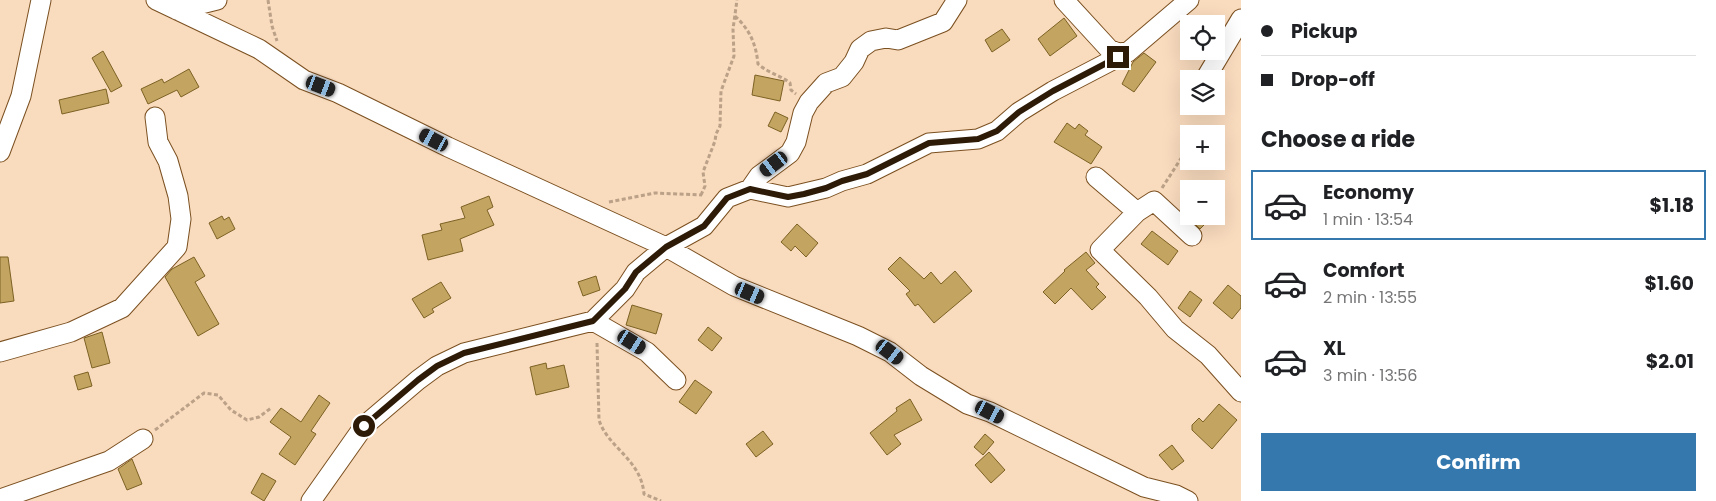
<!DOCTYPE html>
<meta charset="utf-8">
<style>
body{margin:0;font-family:Poppins,sans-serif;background:#f6f6f6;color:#202124;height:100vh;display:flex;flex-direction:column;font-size:19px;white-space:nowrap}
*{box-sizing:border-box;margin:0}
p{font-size:16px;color:#757577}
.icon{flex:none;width:28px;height:28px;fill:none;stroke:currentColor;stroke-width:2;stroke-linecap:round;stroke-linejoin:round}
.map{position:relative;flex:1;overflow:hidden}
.details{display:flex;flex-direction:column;background:#fff;width:475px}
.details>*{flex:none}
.banner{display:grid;align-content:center;height:110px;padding:0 20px;background:#fff}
.fabs{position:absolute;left:1180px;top:15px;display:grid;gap:10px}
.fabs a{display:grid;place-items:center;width:45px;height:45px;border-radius:0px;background:#fff;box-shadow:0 5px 20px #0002;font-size:25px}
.end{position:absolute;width:22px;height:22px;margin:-11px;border:6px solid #2d1b07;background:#fff;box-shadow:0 0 0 2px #fff}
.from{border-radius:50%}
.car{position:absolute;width:15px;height:30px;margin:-15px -8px;border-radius:6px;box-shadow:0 0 4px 1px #0007;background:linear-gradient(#222 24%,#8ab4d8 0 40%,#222 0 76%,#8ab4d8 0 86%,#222 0)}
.banner b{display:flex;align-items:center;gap:18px;height:48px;font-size:19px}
.banner b+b{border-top:1px solid #e0e0e0}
.banner i{width:12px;height:12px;background:#202124}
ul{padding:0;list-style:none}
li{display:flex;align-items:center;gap:15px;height:70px;margin:0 10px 8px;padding:0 10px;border:2px solid transparent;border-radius:0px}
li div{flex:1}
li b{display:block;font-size:19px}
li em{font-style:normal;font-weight:700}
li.on{border-color:#3478ae}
li>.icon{width:45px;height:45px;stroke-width:1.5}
h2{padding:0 20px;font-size:22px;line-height:60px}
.action{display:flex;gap:10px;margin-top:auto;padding:10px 20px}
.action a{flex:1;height:58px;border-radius:0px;background:#3478ae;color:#fff;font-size:20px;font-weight:700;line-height:58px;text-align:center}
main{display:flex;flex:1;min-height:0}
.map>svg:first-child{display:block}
.building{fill:#c3a460;stroke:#7c6224}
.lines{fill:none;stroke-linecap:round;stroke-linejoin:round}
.minor-casing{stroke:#7b5020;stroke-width:21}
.path{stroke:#bba187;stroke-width:3;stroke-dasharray:4 2.5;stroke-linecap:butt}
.minor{stroke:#fff;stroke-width:19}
.route{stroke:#2d1b07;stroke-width:6}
</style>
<main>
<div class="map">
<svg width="1241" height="501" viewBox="0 0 1241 501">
<rect width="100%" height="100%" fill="#f9dbbe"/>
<path class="building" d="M1064 18 1077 36 1050 56 1038 39Z
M1002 29 1010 40 992 52 985 40Z
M103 51 122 86 111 92 92 58Z
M1144 53 1156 62 1134 92 1122 84 1133 62Z
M189 69 199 87 181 97 177 90 148 104 141 89 162 79 164 83Z
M755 75 784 81 780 101 752 95Z
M106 89 109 103 62 114 59 100Z
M775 112 788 118 781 132 768 126Z
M1067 123 1075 129 1079 124 1088 131 1085 135 1102 147 1091 164 1054 142Z
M489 196 493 207 487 210 494 225 460 239 463 251 428 260 422 235 442 230 440 224 465 218 461 207Z
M222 216 224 220 229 217 235 229 217 239 209 223Z
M1187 216H1213L1200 229Z
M797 224 818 243 806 257 795 246 791 251 781 242Z
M1152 231 1178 251 1168 265 1141 244Z
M1086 252 1095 263 1086 270 1099 284 1096 287 1106 297 1092 310 1071 288 1055 304 1043 292 1065 271 1064 270Z
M0 257H8L14 301 0 303Z
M194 257 205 276 195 282 219 324 198 336 165 277 172 269Z
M900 257 924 279 931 272 941 284 955 271 972 291 934 323 918 304 915 306 906 294 910 291 888 269Z
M596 276 600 290 583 296 578 282Z
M441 282 451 298 432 309 434 312 424 318 412 299Z
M1228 285 1241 296V308L1232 319 1213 303Z
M1190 291 1202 300 1190 317 1178 308Z
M632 305 662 314 656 334 626 325Z
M708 327 722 338 712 351 698 340Z
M102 332 110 363 92 368 84 338Z
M546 363 547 369 564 365 569 387 536 395 530 367Z
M88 372 92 386 78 390 74 376Z
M695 380 712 392 696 414 679 402Z
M319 395 330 403 311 431 316 434 295 465 279 454 291 437 270 422 281 408 301 422Z
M910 399 922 420 894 435 901 444 887 455 870 433 897 411 896 408Z
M1219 404 1237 420 1212 449 1192 430V425L1199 418 1203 422Z
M763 431 773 444 756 457 746 444Z
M985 434 994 442 983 455 974 447Z
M1172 445 1184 461 1172 470 1159 455Z
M989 452 1005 470 991 483 975 465Z
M132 459 142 484 127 490 118 469Z
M262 473 276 481 264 501 251 493Z"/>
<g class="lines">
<g class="minor-casing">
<path id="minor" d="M156 0 259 49 304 80 338 93 448 147 666 247 734 286 858 336 890 352 921 376 967 404 990 412 1144 487 1176 495 1188 501
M1064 0 1109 49 1118 53 1128 52
M177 10 217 0
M1207 76 1241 19
M0 152 21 96 41 0
M1096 177 1137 212
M750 189 759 176 790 153 796 142 803 113 809 102 826 83 842 77 854 62 860 49 871 41 886 38 898 40 943 22 957 0
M1192 236 1154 201 1137 212 1100 250 1148 297 1175 329 1208 355 1241 392
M593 321 647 352 676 380
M0 352 71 332 122 308 177 247 181 219 178 196 168 161 158 142 155 117
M0 499 109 461 143 439
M311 501 364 426 418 380 437 366 464 353 593 321 625 289 636 272 666 247 704 226 727 198 750 189 788 197 826 188 842 181 867 174 929 143 978 139 997 131 1019 112 1053 91 1128 52 1189 0"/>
</g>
<path class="path" d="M268 0 272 26 277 41
M735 16C750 30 756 44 758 64 768 73 780 75 790 83L791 90 796 94
M1162 188 1189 146
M701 195 705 186 703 172 715 141 716 134 720 126 721 91 734 56 733 29 737 0
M609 202 655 193 702 195
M597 343 599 420C608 448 641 459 644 494L661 501
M155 430 204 393 218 395 231 410 247 420 259 417 271 408"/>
<use href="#minor" class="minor"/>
</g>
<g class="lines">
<path class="route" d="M364 426 418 380 437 366 464 353 593 321 625 289 636 272 666 247 704 226 727 198 750 189 788 197 804 194 826 188 842 181 867 174 929 143 978 139 997 131 1019 112 1053 91 1118 57"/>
</g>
</svg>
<div class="fabs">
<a><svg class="icon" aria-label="locate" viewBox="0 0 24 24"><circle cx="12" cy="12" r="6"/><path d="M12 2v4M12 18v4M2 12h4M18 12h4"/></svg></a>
<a><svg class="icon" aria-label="layers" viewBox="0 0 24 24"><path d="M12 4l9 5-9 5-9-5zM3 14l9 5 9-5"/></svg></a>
<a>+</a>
<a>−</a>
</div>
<i class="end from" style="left:364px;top:426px"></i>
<i class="end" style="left:1118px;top:57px"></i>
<i class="car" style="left:321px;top:86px;rotate:111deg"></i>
<i class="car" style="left:434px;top:140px;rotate:298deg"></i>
<i class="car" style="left:774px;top:164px;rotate:233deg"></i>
<i class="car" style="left:750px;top:293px;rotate:113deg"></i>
<i class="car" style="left:632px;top:342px;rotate:123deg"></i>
<i class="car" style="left:890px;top:352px;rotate:127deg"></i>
<i class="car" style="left:990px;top:412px;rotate:117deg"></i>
</div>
<section class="details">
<div class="banner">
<b><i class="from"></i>Pickup</b>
<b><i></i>Drop-off</b>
</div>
<h2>Choose a ride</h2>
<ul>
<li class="on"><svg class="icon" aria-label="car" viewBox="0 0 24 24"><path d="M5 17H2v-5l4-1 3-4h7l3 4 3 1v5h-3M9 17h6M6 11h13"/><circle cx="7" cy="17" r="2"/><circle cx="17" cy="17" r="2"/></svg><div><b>Economy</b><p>1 min · 13:54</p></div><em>$1.18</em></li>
<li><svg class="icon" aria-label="car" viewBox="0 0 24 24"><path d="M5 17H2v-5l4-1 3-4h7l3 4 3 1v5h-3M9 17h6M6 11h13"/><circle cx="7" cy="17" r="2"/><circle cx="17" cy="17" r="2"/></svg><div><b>Comfort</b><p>2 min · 13:55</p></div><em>$1.60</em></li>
<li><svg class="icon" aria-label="car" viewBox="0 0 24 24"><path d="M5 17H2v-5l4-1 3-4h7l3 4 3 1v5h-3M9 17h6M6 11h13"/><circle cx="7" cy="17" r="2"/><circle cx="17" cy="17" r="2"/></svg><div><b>XL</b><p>3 min · 13:56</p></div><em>$2.01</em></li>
</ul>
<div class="action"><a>Confirm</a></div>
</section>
</main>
